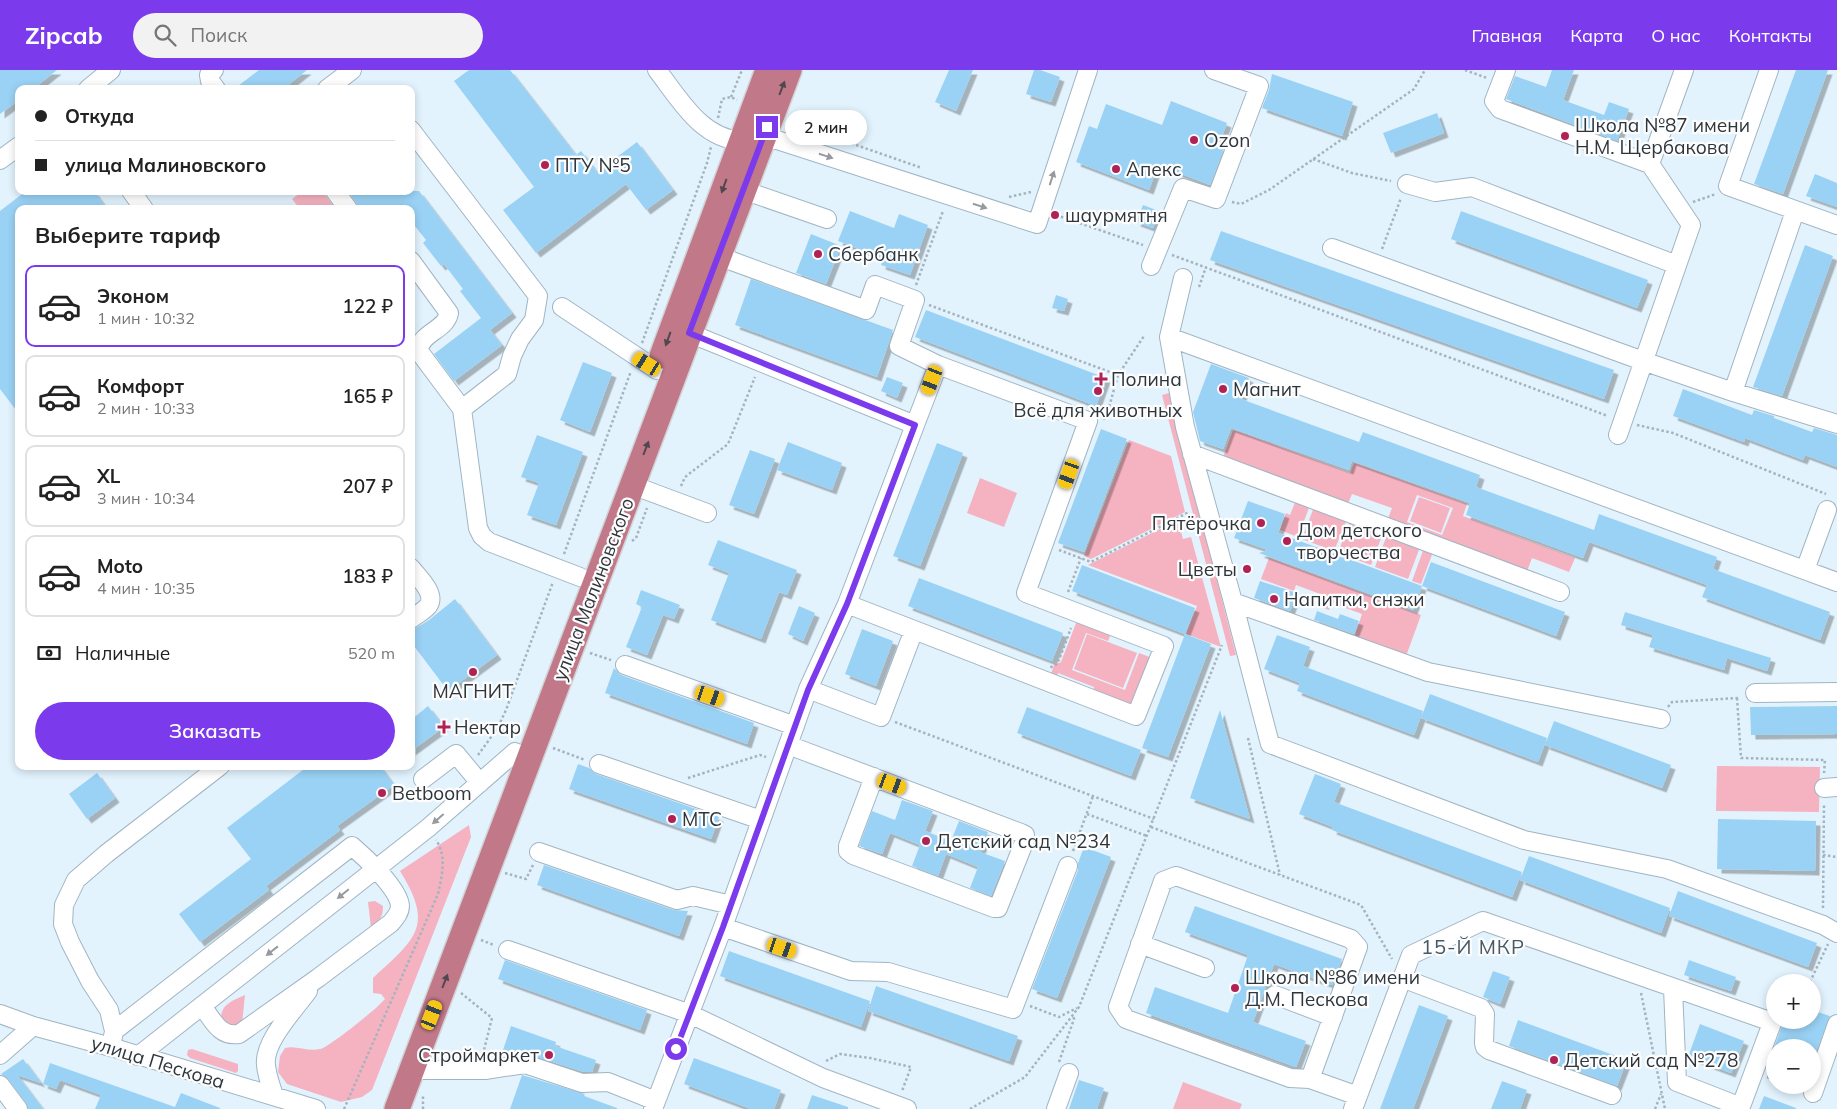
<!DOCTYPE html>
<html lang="ru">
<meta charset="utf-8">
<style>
body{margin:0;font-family:Mulish,sans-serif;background:#f2f2f2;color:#222;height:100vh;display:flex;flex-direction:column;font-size:19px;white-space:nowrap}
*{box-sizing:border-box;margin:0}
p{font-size:16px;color:#767676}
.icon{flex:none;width:28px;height:28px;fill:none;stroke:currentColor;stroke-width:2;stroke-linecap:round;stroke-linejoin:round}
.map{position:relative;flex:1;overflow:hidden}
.side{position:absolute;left:15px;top:135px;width:400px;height:565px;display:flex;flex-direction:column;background:#fff;border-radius:10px;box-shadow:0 2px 8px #0003}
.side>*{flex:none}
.top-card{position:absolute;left:15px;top:15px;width:400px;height:110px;border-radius:10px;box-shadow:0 2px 8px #0003;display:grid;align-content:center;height:110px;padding:0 20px;background:#fff}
.buttons{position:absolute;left:1766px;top:904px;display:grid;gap:10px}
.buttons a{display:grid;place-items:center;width:55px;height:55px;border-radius:50%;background:#fff;box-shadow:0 2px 8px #0003;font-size:25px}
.end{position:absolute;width:22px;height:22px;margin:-11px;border:6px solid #7c3aed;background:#fff;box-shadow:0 0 0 2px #fff}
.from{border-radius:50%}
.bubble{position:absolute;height:35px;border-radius:18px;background:#fff;box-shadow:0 2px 8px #0003;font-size:16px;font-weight:600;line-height:35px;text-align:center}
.car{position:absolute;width:15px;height:30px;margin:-15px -8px;border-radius:6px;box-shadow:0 0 4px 1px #0007;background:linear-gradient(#f5c518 24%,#345 0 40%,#f5c518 0 76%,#345 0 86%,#f5c518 0)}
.top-card b{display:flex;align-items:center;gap:18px;height:48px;font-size:19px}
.top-card b+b{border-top:1px solid #e0e0e0}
.top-card i{width:12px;height:12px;background:#222}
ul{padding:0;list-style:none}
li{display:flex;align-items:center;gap:15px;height:82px;margin:0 10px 8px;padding:0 10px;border:2px solid #e0e0e0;border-radius:10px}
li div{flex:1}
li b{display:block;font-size:19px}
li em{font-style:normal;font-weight:600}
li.selected{border-color:#7c3aed}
li>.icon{width:45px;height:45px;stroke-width:1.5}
h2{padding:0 20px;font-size:22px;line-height:60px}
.pay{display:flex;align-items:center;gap:12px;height:55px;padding:0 20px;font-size:19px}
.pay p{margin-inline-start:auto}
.cta{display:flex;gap:10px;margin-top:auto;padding:10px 20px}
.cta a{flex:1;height:58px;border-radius:30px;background:#7c3aed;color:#fff;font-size:20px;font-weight:600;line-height:58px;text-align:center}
header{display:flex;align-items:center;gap:30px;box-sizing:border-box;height:70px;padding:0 25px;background:#7c3aed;color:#fff}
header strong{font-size:24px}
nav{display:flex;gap:28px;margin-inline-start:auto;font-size:18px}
.search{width:350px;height:45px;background:#f2f2f2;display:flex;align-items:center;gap:12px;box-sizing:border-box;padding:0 18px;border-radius:28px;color:#767676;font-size:19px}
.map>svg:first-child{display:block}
.green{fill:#f5b2c0;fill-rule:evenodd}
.building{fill:#9ad2f5;filter:url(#shadow)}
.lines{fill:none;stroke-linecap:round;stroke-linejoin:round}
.minor-casing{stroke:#a0b5c2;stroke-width:20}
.highway-casing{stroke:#d1d3d4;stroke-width:28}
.path{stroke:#a5b3bc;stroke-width:2.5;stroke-dasharray:2.5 2.5;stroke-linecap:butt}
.minor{stroke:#fff;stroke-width:18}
.highway{stroke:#c17989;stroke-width:25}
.oneway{fill:#53474f}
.oneway2{fill:#969a9e}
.route{stroke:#7c3aed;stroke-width:6}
.poi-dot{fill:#b02156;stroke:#fdfdfd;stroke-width:2}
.labels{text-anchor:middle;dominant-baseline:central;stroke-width:4.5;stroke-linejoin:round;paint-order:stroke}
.poi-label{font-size:19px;fill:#2e363c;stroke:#fdfdfd;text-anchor:start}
.street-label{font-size:19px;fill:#2e363c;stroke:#fdfdfd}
.neighbourhood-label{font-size:20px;letter-spacing:1px;fill:#475964;stroke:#fdfdfd}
</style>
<header>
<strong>Zipcab</strong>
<div class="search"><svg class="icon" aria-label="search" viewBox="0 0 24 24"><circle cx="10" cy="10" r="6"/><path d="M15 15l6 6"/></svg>Поиск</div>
<nav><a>Главная</a><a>Карта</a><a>О нас</a><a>Контакты</a></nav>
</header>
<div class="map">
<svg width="1837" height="1039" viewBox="0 0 1837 1039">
<defs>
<filter id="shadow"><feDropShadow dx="4.5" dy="4.5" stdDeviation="0" flood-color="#0004"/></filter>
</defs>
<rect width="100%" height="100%" fill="#e2f3fe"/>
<path class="green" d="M303 121H322L336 139H300L292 129Z
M1169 323 1236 585 1230 586 1162 325Z
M1233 360 1350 403 1354 393 1467 434 1463 446 1575 488 1569 502 1532 488 1526 504 1387 451 1392 438 1352 424 1347 436 1222 390ZM1417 425 1453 438 1442 465 1407 452Z
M1129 370 1171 386 1185 442 1091 489 1084 486Z
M980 408 1017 423 1004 457 967 443Z
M1419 427 1450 438 1441 463 1410 451Z
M1296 430 1310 435 1298 467 1280 460 1286 443 1290 445Z
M1314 437 1347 449 1334 481 1302 469Z
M1178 450 1183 469 1191 467 1221 577 1186 564 1197 536 1088 495Z
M1350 451 1383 463 1371 495 1338 483Z
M1387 465 1420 477 1408 509 1375 497Z
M1424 478 1433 482 1421 514 1412 511Z
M1269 488 1421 545 1405 589 1353 571 1362 544 1332 533 1329 540 1319 536 1323 525 1296 515 1294 521 1261 509Z
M1078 548 1112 561 1108 571 1086 563 1072 600 1125 620 1139 583 1155 589 1134 642 1091 626 1094 617 1058 603 1055 612 1049 610 1054 595 1061 592Z
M1087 564 1137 583 1123 618 1074 599Z
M1717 696 1820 697 1819 742 1716 741Z
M469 755 471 767 372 1020 362 1027 341 1032 287 1014 278 1002 280 986 285 978C296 975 308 982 320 979 328 978 368 945 377 937L385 929 381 924 373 923V908C415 869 435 857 400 801Z
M375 831 383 836C383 847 379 852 371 858L368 832Z
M245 925 242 954 239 958 222 953C218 936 231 931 245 925Z
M192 979 238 994V1001L236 1003 190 988 187 985 188 980Z
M1183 1012 1242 1034 1240 1039H1173Z"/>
<path class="building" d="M0 0H57L33 19H19V30L0 44Z
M259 0H307L283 19H234Z
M469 0H510L576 85 581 81 597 102 637 72 673 120 646 140 626 114 536 183 503 140 534 117 454 11Z
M949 0H973L956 41 935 32Z
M1034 0H1040L1060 7 1051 32 1026 24Z
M1552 0H1574L1563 30 1604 45 1609 32 1629 39 1617 71 1506 29 1515 6 1546 17Z
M1796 0H1828L1783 124 1754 114Z
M1272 4 1353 32 1342 66 1262 38 1269 20Z
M1171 31 1227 53 1218 77 1224 79 1210 115 1158 95 1149 120 1076 92 1089 56 1097 59 1106 34 1162 55Z
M1437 43 1444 63 1391 83 1383 63Z
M1815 104 1837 113V137L1806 126Z
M26 121H94L107 139H19V344L0 319V141Z
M348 121H419L512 243 490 260 502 275 454 311 434 284 481 248 460 221 463 219 444 194 441 196 423 173 426 170 411 151V139H360Z
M1143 135 1159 141 1153 158 1136 152Z
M850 141 894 158 899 144 928 155 910 205 881 195 883 188 838 171Z
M1461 141 1648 210 1637 238 1451 169Z
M1221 161 1614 300 1604 329 1210 190Z
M811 164 841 176 826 214 796 203Z
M1805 175 1833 186 1782 326 1753 317Z
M751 209 893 260 877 307 735 255Z
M1056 225 1068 229 1064 241 1052 238Z
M926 240 1106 308 1096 336 915 267Z
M583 292 612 303 590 362 560 350Z
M1211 294 1249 308 1241 329 1359 372 1363 362 1480 405 1476 417 1594 460 1599 444 1717 487 1713 499 1830 542 1820 570 1702 527 1707 515 1589 472 1583 488 1466 445 1470 433 1352 391 1349 400 1231 358 1223 379 1200 371 1193 342Z
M887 307 903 313 897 328 881 321Z
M1683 319 1752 345 1754 340 1774 346V348L1812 362 1814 358 1837 365V397L1805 385 1803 390 1745 368 1744 372 1673 346Z
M1101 359 1127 369 1084 482 1058 473Z
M537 365 583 382 556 455 527 445 539 413 521 407Z
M788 372 842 393 832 420 777 400Z
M937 373 963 383 920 496 893 486Z
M750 380 775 389 754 444 729 435Z
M1248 431 1285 444 1278 463 1422 516 1413 540 1259 483 1268 480 1234 468Z
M718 470 797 500 787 525 779 522 761 569 711 550 729 503 708 495Z
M1431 492 1565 542 1556 566 1422 516Z
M1082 495 1195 538 1185 564 1072 521Z
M919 508 1063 563 1052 591 908 536Z
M1260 511 1297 523 1290 541 1254 528Z
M641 520 680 535 674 549 663 545 647 585 626 577 642 537 636 534Z
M455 529 497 585 448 621 411 572V561L429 550Z
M799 536 815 543 803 571 788 564Z
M1317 541 1338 549 1340 544 1359 551 1354 564 1314 550Z
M1625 542 1771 588 1767 601 1727 588 1724 600 1649 577 1653 565 1621 555Z
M862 559 893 571 876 616 845 604Z
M1185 564 1211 574 1168 687 1142 678Z
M1277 565 1310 577 1303 596 1423 641 1414 665 1297 621 1300 613 1264 599Z
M614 598 621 605 754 653 747 674 605 623Z
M1430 624 1547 668 1538 692 1421 648Z
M428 636 444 657 411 681V650Z
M1837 636V664L1751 665 1750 637Z
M1027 637 1141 680 1131 706 1017 663Z
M1220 640 1250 749 1190 728Z
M1554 651 1671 695 1662 718 1545 675Z
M578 694 589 698 596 704 719 747 711 769 569 719Z
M308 696H380L394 715 337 756 340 760 266 816 269 820 200 872 179 844 251 789 227 758Z
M97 703 115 728 87 749 69 724Z
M1315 704 1341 714 1334 732 1522 802 1512 827 1332 760 1333 757 1299 744Z
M902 730 933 741 925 761 951 771 959 751 988 762 980 782 1005 791 991 826 970 818 978 797 946 784 938 806 912 796 920 775 890 763 882 784 859 776 872 741 895 750Z
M1718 749 1816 751 1815 801 1717 799Z
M1084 777 1111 787 1057 928 1032 919 1078 800V793Z
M1529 786 1670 838 1661 863 1520 810Z
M544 795 674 840 688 841 679 866 537 815Z
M1678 821 1817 873 1808 897 1669 846Z
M1195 836 1342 889 1332 915 1274 894 1253 952 1306 971 1296 997 1146 943 1155 917 1228 943 1248 885 1185 862Z
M729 881 870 931 861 957 720 906Z
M505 890 647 940 640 960 498 909Z
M1689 890 1736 907 1731 921 1684 905Z
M1493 901 1510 907 1500 934 1483 927Z
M876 916 1018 966 1009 991 868 941Z
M1419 935 1448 946 1413 1039H1380Z
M1812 940 1830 946 1812 992V978H1774L1784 950H1812Z
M1518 950 1627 990 1617 1016 1509 976Z
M1700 954 1744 971 1731 1003 1688 987Z
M511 956 556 972 555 976 596 990 592 1002H584L528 984 516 985 503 980Z
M694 988 781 1020 774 1039H751L684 1014Z
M23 989 41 1013 17 1005 43 1039H28L26 1033 8 1009 1 1004Z
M50 993 175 1037 174 1039H95L101 1025 60 1010 56 1019 43 1014Z
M522 1005 585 1024 584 1026 617 1038V1039H510Z
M1079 1010 1104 1018 1097 1039H1069Z
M1502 1011 1527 1020 1520 1039H1491Z
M181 1023 220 1038V1039H174Z
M812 1025 848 1037V1039H807Z
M1764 1026 1796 1038V1039H1759Z"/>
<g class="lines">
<g class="minor-casing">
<path id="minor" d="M214 0 209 5 210 11 216 19
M657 0C679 28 701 69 742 71 754 71 765 68 777 70L1037 154 1088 0
M1506 0 1494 31 1500 39 1650 94 1691 155 1618 365
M1769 0 1728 116 1837 155
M88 19 111 0
M327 19 352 0
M411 60 538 226 534 250 520 269 512 286 507 304 462 339
M0 90 19 76
M1650 94 1684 0
M1407 114 1435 122 1472 117 1677 195
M743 120 827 149
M131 121 144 139
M335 121 348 139
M1332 178 1643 291 1733 322 1795 141
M718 186 866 240 875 215 915 230 899 276 938 295
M411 191 449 243C446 260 422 262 419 279L421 284 462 339 478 458 482 466 489 472 580 507
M1151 196 1183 118 1216 129 1259 16 1214 0
M1183 208 1169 267 1185 357 1233 532 1270 674 1524 770 1667 799 1823 855 1837 863
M562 237 657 300
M1169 267 1837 512
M1733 322 1837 354
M1192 384 1560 522
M632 415 707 443
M411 498C418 507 437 524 428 536 424 541 416 545 411 549
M1805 500 1827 440
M1233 532 1428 602 1661 649
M847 534 1136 646 1164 576 1026 523 1088 351 938 295 915 355
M625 595 795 656
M808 619 881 647 914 560
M1755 623 1837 622
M788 675 796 678 1021 763 1025 765V770L998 838H994L853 785 848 781V776L874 707
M599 694 761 750
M423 709 456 684 480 713
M1824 718 1837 717
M539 782 677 830 693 826 731 835
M723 857 851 901 888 902 1013 939 1068 796
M1140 874 1205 898
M508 880 690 944 823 1008 907 1039
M1402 908 1481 938 1485 944 1484 973 1485 977 1489 980 1612 1025
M1673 918 1677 1012 1741 1037
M1275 925 1333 947
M0 944 33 956 111 977 316 1039
M114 961 109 940 90 911 70 872 63 854 64 835 76 810 106 784 220 696
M111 977 114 961 352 776C365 787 399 819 400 836 400 843 395 848 391 853L318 908 239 964C219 967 213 950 202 936
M0 985 33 956
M138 986 428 758 515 682
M412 1000H485L525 994 582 1013 608 1012 656 1031
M1310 1009 1358 877 1351 869 1176 806 1163 811 1118 937 1126 949 1290 1008 1310 1009 1358 1026
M0 1015 18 1039
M1813 1023 1837 954
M274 1026C271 1016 267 1006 266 995 263 972 295 939 308 921
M653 1039 723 857 808 619 847 534 915 355 689 263
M1056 1039 1069 1003
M1353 1039 1411 885 1483 851 1772 952
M1740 1039 1775 945"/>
</g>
<g class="highway-casing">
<path id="highway" d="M662 286 768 0
M397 1039 789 0"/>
</g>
<path class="path" d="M1465 0 1487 8
M731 27 742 0
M718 48 722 29 731 27 737 30
M790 52 922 98
M1313 89 1352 103 1391 111
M1009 127 1031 122
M1232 132 1241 134 1269 120 1414 19 1425 0
M1693 132 1716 124
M1056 145 1143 175
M1382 179 1401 128
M1172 185 1608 346
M916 215 943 141
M1199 217 1206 197
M929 235 1118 305 1144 266
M642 273 707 93 711 77
M1103 349 1106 348 1118 305
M1637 355 1673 363 1826 424
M681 416 685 407 728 374 755 307
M632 471 636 468 647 438
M1059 480 1091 492 1189 442
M564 484 631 301
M1068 522 1081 488
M590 583 611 590
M1051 598 1053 593 1059 590 1071 558
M1737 628 1741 688 1825 690 1824 703
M1668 637 1672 632 1738 628
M895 652 1154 749
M497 659 514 665
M1248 668 1280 805
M553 678 585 690
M478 685 497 659 506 640 553 512
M688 708 760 685 766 687
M1087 744 1147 766
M1151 757 1361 835 1392 889
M1073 781 1093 726
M1823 785 1837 787
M505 803 526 809 533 795
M1823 838 1824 734
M481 870 494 875
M1810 912 1828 874
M461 923 492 948 483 984
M1641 923 1665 1039
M1030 936 1059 947 1077 938
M826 991 840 984 870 988 911 997 902 1021
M1059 992 1074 949 1073 946
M1767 1007 1775 1010
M1790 1015 1798 1018
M344 1039 438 824C442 806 447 786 436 770
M423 1039V1026
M970 1039 1025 1007 1079 937 1222 575
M1655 1039 1661 1024"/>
<use href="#minor" class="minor"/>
<use href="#highway" class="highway"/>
</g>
<defs><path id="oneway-solid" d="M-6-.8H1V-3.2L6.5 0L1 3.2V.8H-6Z" transform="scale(1.25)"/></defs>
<g class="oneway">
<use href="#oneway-solid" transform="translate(782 18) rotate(-69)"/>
<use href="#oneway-solid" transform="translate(724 116) rotate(110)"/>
<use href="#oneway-solid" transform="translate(668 269) rotate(110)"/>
<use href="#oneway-solid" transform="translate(646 378) rotate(-69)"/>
<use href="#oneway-solid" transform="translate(445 911) rotate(-69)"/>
</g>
<g class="oneway2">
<use href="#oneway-solid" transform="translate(826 86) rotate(18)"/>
<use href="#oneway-solid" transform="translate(1052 108) rotate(-72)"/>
<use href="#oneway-solid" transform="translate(980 136) rotate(18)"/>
<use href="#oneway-solid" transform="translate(438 749) rotate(139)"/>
<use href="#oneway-solid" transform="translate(343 824) rotate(141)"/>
<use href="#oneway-solid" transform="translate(272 881) rotate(142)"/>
</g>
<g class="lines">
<path class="route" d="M676 979 723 857 808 620 847 534 915 355 689 263 767 57"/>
</g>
<g class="poi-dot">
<circle cx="1565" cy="66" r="5"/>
<circle cx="1194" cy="70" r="5"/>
<circle cx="545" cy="95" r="5"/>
<circle cx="1116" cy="99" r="5"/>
<circle cx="1055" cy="145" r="5"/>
<circle cx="818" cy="184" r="5"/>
<path d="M1098.5 301.5h5v5h5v5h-5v5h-5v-5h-5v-5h5z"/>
<circle cx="1223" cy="319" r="5"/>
<circle cx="1098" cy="321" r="5"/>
<circle cx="1261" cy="453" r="5"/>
<circle cx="1287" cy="471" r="5"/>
<circle cx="1247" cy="499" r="5"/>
<circle cx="1274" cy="529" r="5"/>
<circle cx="473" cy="602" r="5"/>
<path d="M441.5 649.5h5v5h5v5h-5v5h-5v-5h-5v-5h5z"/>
<circle cx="382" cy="723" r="5"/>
<circle cx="672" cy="749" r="5"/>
<circle cx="926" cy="771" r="5"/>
<circle cx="1235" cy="918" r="5"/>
<circle cx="549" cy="985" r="5"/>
<circle cx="1554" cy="990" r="5"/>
</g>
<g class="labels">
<g class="poi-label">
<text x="1575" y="55">Школа №87 имени<tspan x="1575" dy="22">Н.М. Щербакова</tspan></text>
<text x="1204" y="70">Ozon</text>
<text x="555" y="95">ПТУ №5</text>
<text x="1126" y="99">Апекс</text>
<text x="1065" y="145">шаурмятня</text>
<text x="828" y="184">Сбербанк</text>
<text x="1111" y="309">Полина</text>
<text x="1233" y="319">Магнит</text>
<text x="1098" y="340" text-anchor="middle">Всё для животных</text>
<text x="1251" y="453" text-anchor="end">Пятёрочка</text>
<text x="1297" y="460">Дом детского<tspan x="1297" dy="22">творчества</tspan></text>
<text x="1237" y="499" text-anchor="end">Цветы</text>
<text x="1284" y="529">Напитки, снэки</text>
<text x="473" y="621" text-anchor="middle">МАГНИТ</text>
<text x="454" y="657">Нектар</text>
<text x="392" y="723">Betboom</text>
<text x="682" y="749">МТС</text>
<text x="936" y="771">Детский сад №234</text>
<text x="1245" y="907">Школа №86 имени<tspan x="1245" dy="22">Д.М. Пескова</tspan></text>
<text x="539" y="985" text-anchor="end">Строймаркет</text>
<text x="1564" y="990">Детский сад №278</text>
</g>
<g class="street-label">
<text transform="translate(593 519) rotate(-69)">улица Малиновского</text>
<text transform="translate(158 992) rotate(17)">улица Пескова</text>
</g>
<g class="neighbourhood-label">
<text x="1473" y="876">15-Й МКР</text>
</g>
</g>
</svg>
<div class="buttons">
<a>+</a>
<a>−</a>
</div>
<i class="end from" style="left:676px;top:979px"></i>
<i class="end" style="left:767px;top:57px"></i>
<div class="bubble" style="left:785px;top:40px;width:82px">2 мин</div>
<i class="car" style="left:647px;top:294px;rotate:301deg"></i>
<i class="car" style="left:932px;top:310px;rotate:201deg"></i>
<i class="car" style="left:1069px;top:404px;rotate:200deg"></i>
<i class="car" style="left:710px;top:626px;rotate:109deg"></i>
<i class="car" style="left:892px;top:714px;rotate:111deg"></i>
<i class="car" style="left:782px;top:878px;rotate:109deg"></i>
<i class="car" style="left:432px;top:945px;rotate:21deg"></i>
<div class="top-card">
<b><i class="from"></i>Откуда</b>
<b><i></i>улица Малиновского</b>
</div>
<section class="side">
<h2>Выберите тариф</h2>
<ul>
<li class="selected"><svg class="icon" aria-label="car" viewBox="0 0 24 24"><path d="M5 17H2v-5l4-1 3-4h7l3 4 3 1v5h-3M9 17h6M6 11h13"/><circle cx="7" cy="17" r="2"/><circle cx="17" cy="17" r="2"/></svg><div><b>Эконом</b><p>1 мин · 10:32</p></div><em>122 ₽</em></li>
<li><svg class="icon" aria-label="car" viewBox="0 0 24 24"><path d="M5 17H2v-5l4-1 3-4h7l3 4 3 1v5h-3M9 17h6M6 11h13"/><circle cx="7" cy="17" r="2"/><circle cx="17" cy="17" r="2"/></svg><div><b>Комфорт</b><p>2 мин · 10:33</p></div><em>165 ₽</em></li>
<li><svg class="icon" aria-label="car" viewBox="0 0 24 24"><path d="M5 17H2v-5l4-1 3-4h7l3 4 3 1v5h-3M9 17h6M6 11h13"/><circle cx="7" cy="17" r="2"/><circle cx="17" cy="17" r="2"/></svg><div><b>XL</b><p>3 мин · 10:34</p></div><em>207 ₽</em></li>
<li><svg class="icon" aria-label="car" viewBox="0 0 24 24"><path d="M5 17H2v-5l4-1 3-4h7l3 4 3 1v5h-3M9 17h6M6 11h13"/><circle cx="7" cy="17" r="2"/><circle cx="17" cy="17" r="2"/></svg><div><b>Moto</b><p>4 мин · 10:35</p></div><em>183 ₽</em></li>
</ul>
<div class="pay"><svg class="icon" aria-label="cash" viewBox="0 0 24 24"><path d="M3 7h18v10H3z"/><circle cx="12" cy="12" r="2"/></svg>Наличные<p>520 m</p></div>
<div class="cta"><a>Заказать</a></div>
</section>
</div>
